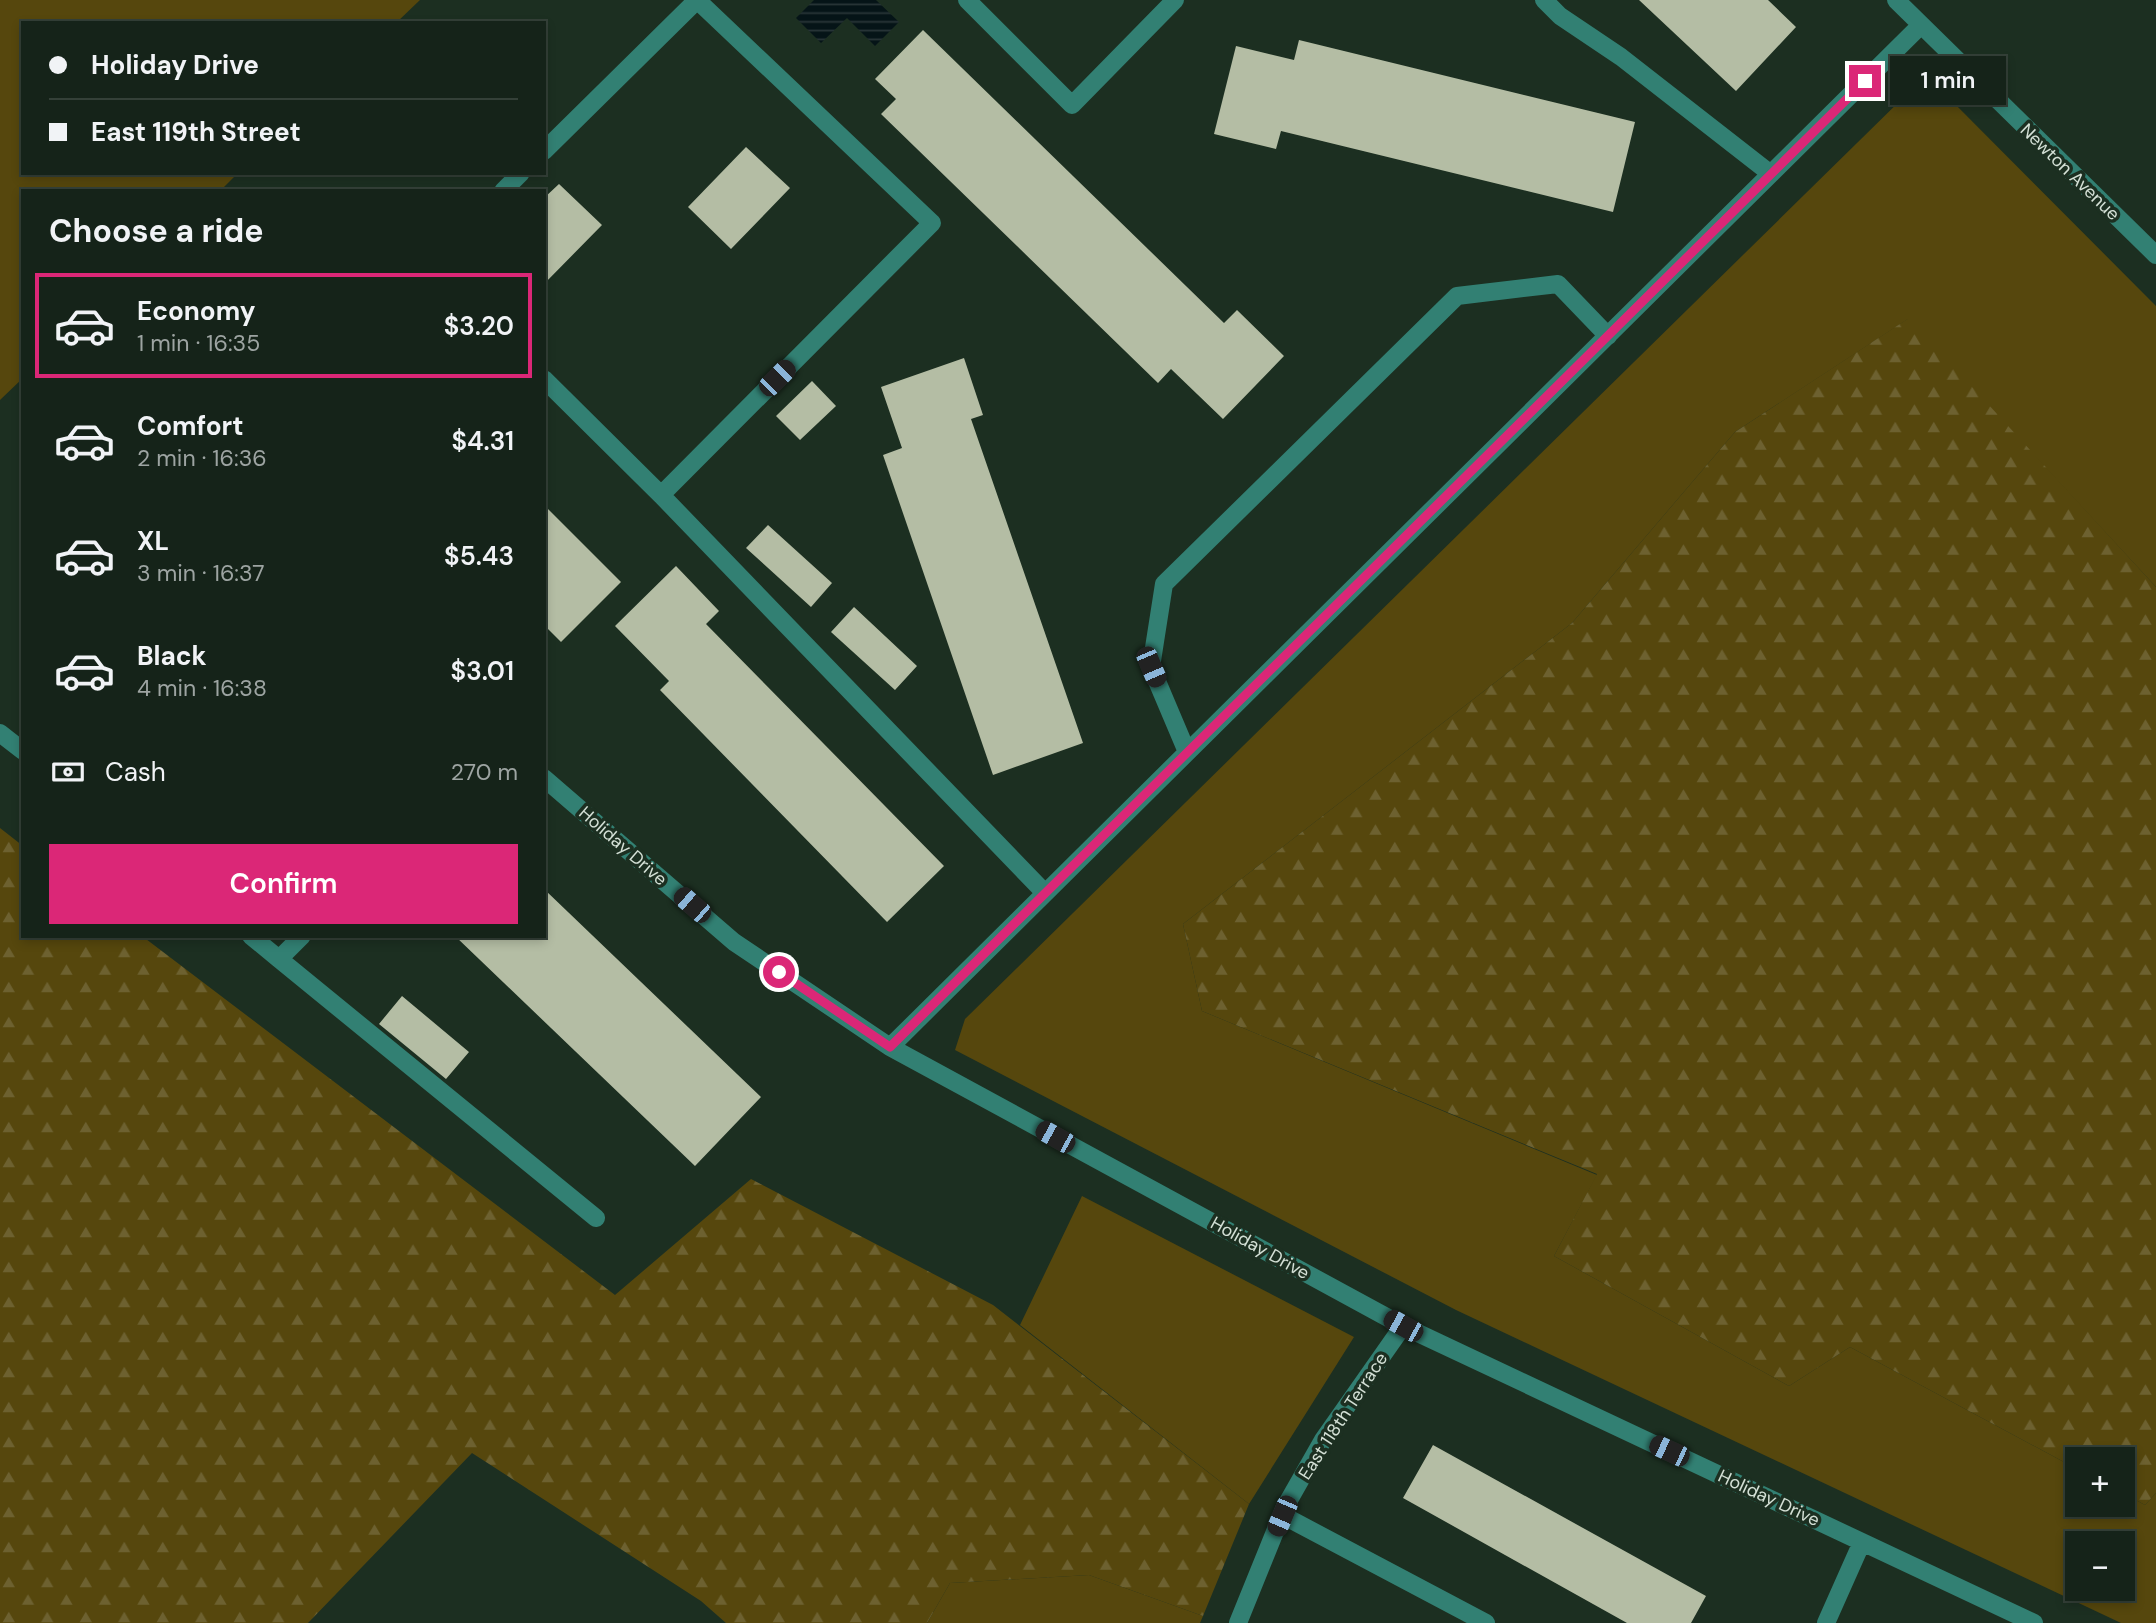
<!DOCTYPE html>
<meta charset="utf-8">
<style>
body{margin:0;font-family:"DM Sans",sans-serif;background:#222f26;color:#f1f3f6;height:100vh;display:flex;flex-direction:column;font-size:26px;white-space:nowrap}
*{box-sizing:border-box;margin:0}
p{font-size:23px;color:#9da4a2}
.icon{flex:none;width:38px;height:38px;fill:none;stroke:currentColor;stroke-width:2;stroke-linecap:round;stroke-linejoin:round}
.map{position:relative;flex:1;overflow:hidden}
.side{position:absolute;left:21px;top:189px;width:525px;height:749px;display:flex;flex-direction:column;background:#152319;border-radius:0px;box-shadow:0 4px 10px #0003,0 0 0 2px #344038}
.side>*{flex:none}
.guide{position:absolute;left:21px;top:21px;width:525px;height:154px;border-radius:0px;box-shadow:0 4px 10px #0003,0 0 0 2px #344038;display:grid;align-content:center;height:154px;padding:0 28px;background:#152319}
.controls{position:absolute;left:2065px;top:1447px;display:grid;gap:14px}
.controls a{display:grid;place-items:center;width:70px;height:70px;border-radius:0px;background:#152319;box-shadow:0 4px 10px #0003,0 0 0 2px #344038;font-size:35px}
.end{position:absolute;width:32px;height:32px;margin:-16px;border:9px solid #db2777;background:#fff;box-shadow:0 0 0 4px #fff}
.from{border-radius:50%}
.bubble{position:absolute;height:49px;border-radius:0px;background:#152319;box-shadow:0 4px 10px #0003,0 0 0 2px #344038;font-size:23px;font-weight:600;line-height:49px;text-align:center}
.car{position:absolute;width:21px;height:42px;margin:-21px -10px;border-radius:9px;box-shadow:0 0 5px 2px #0007;background:linear-gradient(#222 24%,#8ab4d8 0 40%,#222 0 76%,#8ab4d8 0 86%,#222 0)}
.guide b{display:flex;align-items:center;gap:24px;height:66px;font-size:26px}
.guide b+b{border-top:2px solid #344038}
.guide i{width:18px;height:18px;background:#f1f3f6}
ul{padding:0;list-style:none}
li{display:flex;align-items:center;gap:21px;height:105px;margin:0 14px 10px;padding:0 14px;border:4px solid transparent;border-radius:0px}
li div{flex:1}
li b{display:block;font-size:26px}
li em{font-style:normal;font-weight:600}
li.on{border-color:#db2777}
li>.icon{width:63px;height:63px;stroke-width:1.5}
h2{padding:0 28px;font-size:32px;line-height:84px}
.pay{display:flex;align-items:center;gap:18px;height:77px;padding:0 28px;font-size:26px}
.pay p{margin-inline-start:auto}
.button{display:flex;gap:14px;margin-top:auto;padding:14px 28px}
.button a{flex:1;height:80px;border-radius:0px;background:#db2777;color:#fff;font-size:28px;font-weight:600;line-height:80px;text-align:center}
.map>svg:first-child{display:block}
.green{fill:#56470d;fill-rule:evenodd}
.forest{fill:url(#forest-firs)}
.water{fill:url(#water-rules)}
.building{fill:#b4bda4}
.lines{fill:none;stroke-linecap:round;stroke-linejoin:round}
.minor{stroke:#328073;stroke-width:18}
.route{stroke:#db2777;stroke-width:9}
.labels{text-anchor:middle;dominant-baseline:central;stroke-width:7;stroke-linejoin:round;paint-order:stroke}
.street-label{font-size:18px;fill:#d4e0d6;stroke:#1c2f21}
</style>
<div class="map">
<svg width="2156" height="1623" viewBox="0 0 2156 1623">
<defs>
<pattern id="forest-firs" width="22" height="20" patternUnits="userSpaceOnUse" patternTransform="scale(1.75)"><rect width="22" height="20" fill="#56470d"/><path d="M5 1l3.5 6h-7zM16 11l3.5 6h-7z" fill="#6d6130"/></pattern>
<pattern id="water-rules" width="6" height="5" patternUnits="userSpaceOnUse" patternTransform="scale(1.75)"><rect width="6" height="5" fill="#051417"/><path d="M0 2.5h6" fill="none" stroke="#293638"/></pattern>
</defs>
<rect width="100%" height="100%" fill="#1c2f21"/>
<path class="green" d="M0 0H420L396 23H23V173H238L220 191H23V378L0 400Z
M1911 90 1945 94 2156 306V587L1908 319 1735 432 1572 623 1183 924 1202 1011 1597 1175 1554 1256 1789 1386 1850 1347 2077 1469V1505H2123V1493L2145 1505 2156 1493V1623H2121L1456 1310 955 1050 965 1019ZM2077 1544H2123V1589H2077Z
M1082 1196 1354 1337 1249 1504 1020 1325Z
M1089 1575 1203 1616 1200 1623H927L950 1583Z"/>
<path class="forest" d="M1909 318 2156 587V1493L2145 1505 2123 1493V1460H2077V1469L1850 1347 1789 1386 1554 1256 1597 1174 1202 1011 1183 924 1572 623 1735 432Z
M0 828 23 846V936H142L615 1295 751 1179 993 1305 1249 1504 1203 1616 1089 1575 950 1583 927 1623H726L701 1601 472 1453 308 1623H0Z"/>
<path class="water" d="M814 0H876L899 22 875 46 847 18 821 43 796 18Z"/>
<path class="building" d="M1639 0H1768L1796 27 1736 91Z
M923 30 1224 323 1237 310 1284 356 1223 419 1171 369 1158 383 881 114 896 99 875 79Z
M1299 40 1635 122 1613 212 1281 131 1276 149 1214 134 1236 46 1294 60Z
M746 147 790 188 731 249 688 207Z
M559 184 602 225 544 284V198Z
M964 358 983 415 971 419 1083 743 993 775 883 455 902 448 881 387Z
M812 381 836 406 800 440 776 416Z
M544 505 621 582 561 642 544 625Z
M768 525 832 583 811 607 746 548Z
M676 566 719 611 706 624 944 866 887 922 660 690 669 681 615 626Z
M854 607 917 666 895 690 831 632Z
M544 889 761 1097 695 1166 455 936H544Z
M402 996 469 1052 446 1079 379 1024Z
M1433 1445 1706 1596 1691 1623H1627L1403 1498Z"/>
<g class="lines">
<path class="minor" d="M967 0 1072 105 1175 0
M1544 0 1560 16 1621 57 1771 174
M1896 0 2156 255
M544 151 697 0
M503 191 521 173
M544 379 661 495 932 223 697 0
M661 495 1045 893
M0 733 23 751
M1187 752 1151 667 1164 584 1457 296 1558 284 1608 336
M544 778 734 942 890 1047 1403 1326 2034 1623
M251 936 279 959 302 936
M279 959 596 1218
M890 1047 1921 25
M1282 1515 1486 1623
M1238 1623 1285 1507 1323 1440 1403 1326
M1826 1623 1862 1542"/>
</g>
<g class="lines">
<path class="route" d="M779 972 890 1047 1865 81"/>
</g>
<g class="labels">
<g class="street-label">
<text transform="translate(2070 172) rotate(44)">Newton Avenue</text>
<text transform="translate(623 846) rotate(41)">Holiday Drive</text>
<text transform="translate(1260 1248) rotate(29)">Holiday Drive</text>
<text transform="translate(1343 1416) rotate(-57)">East 118th Terrace</text>
<text transform="translate(1769 1498) rotate(25)">Holiday Drive</text>
</g>
</g>
</svg>
<div class="controls">
<a>+</a>
<a>−</a>
</div>
<i class="end from" style="left:779px;top:972px"></i>
<i class="end" style="left:1865px;top:81px"></i>
<div class="bubble" style="left:1890px;top:56px;width:116px">1 min</div>
<i class="car" style="left:777px;top:378px;rotate:45deg"></i>
<i class="car" style="left:1151px;top:667px;rotate:157deg"></i>
<i class="car" style="left:692px;top:905px;rotate:311deg"></i>
<i class="car" style="left:1055px;top:1137px;rotate:299deg"></i>
<i class="car" style="left:1403px;top:1326px;rotate:299deg"></i>
<i class="car" style="left:1669px;top:1451px;rotate:295deg"></i>
<i class="car" style="left:1282px;top:1516px;rotate:203deg"></i>
<div class="guide">
<b><i class="from"></i>Holiday Drive</b>
<b><i></i>East 119th Street</b>
</div>
<section class="side">
<h2>Choose a ride</h2>
<ul>
<li class="on"><svg class="icon" aria-label="car" viewBox="0 0 24 24"><path d="M5 17H2v-5l4-1 3-4h7l3 4 3 1v5h-3M9 17h6M6 11h13"/><circle cx="7" cy="17" r="2"/><circle cx="17" cy="17" r="2"/></svg><div><b>Economy</b><p>1 min · 16:35</p></div><em>$3.20</em></li>
<li><svg class="icon" aria-label="car" viewBox="0 0 24 24"><path d="M5 17H2v-5l4-1 3-4h7l3 4 3 1v5h-3M9 17h6M6 11h13"/><circle cx="7" cy="17" r="2"/><circle cx="17" cy="17" r="2"/></svg><div><b>Comfort</b><p>2 min · 16:36</p></div><em>$4.31</em></li>
<li><svg class="icon" aria-label="car" viewBox="0 0 24 24"><path d="M5 17H2v-5l4-1 3-4h7l3 4 3 1v5h-3M9 17h6M6 11h13"/><circle cx="7" cy="17" r="2"/><circle cx="17" cy="17" r="2"/></svg><div><b>XL</b><p>3 min · 16:37</p></div><em>$5.43</em></li>
<li><svg class="icon" aria-label="car" viewBox="0 0 24 24"><path d="M5 17H2v-5l4-1 3-4h7l3 4 3 1v5h-3M9 17h6M6 11h13"/><circle cx="7" cy="17" r="2"/><circle cx="17" cy="17" r="2"/></svg><div><b>Black</b><p>4 min · 16:38</p></div><em>$3.01</em></li>
</ul>
<div class="pay"><svg class="icon" aria-label="cash" viewBox="0 0 24 24"><path d="M3 7h18v10H3z"/><circle cx="12" cy="12" r="2"/></svg>Cash<p>270 m</p></div>
<div class="button"><a>Confirm</a></div>
</section>
</div>
